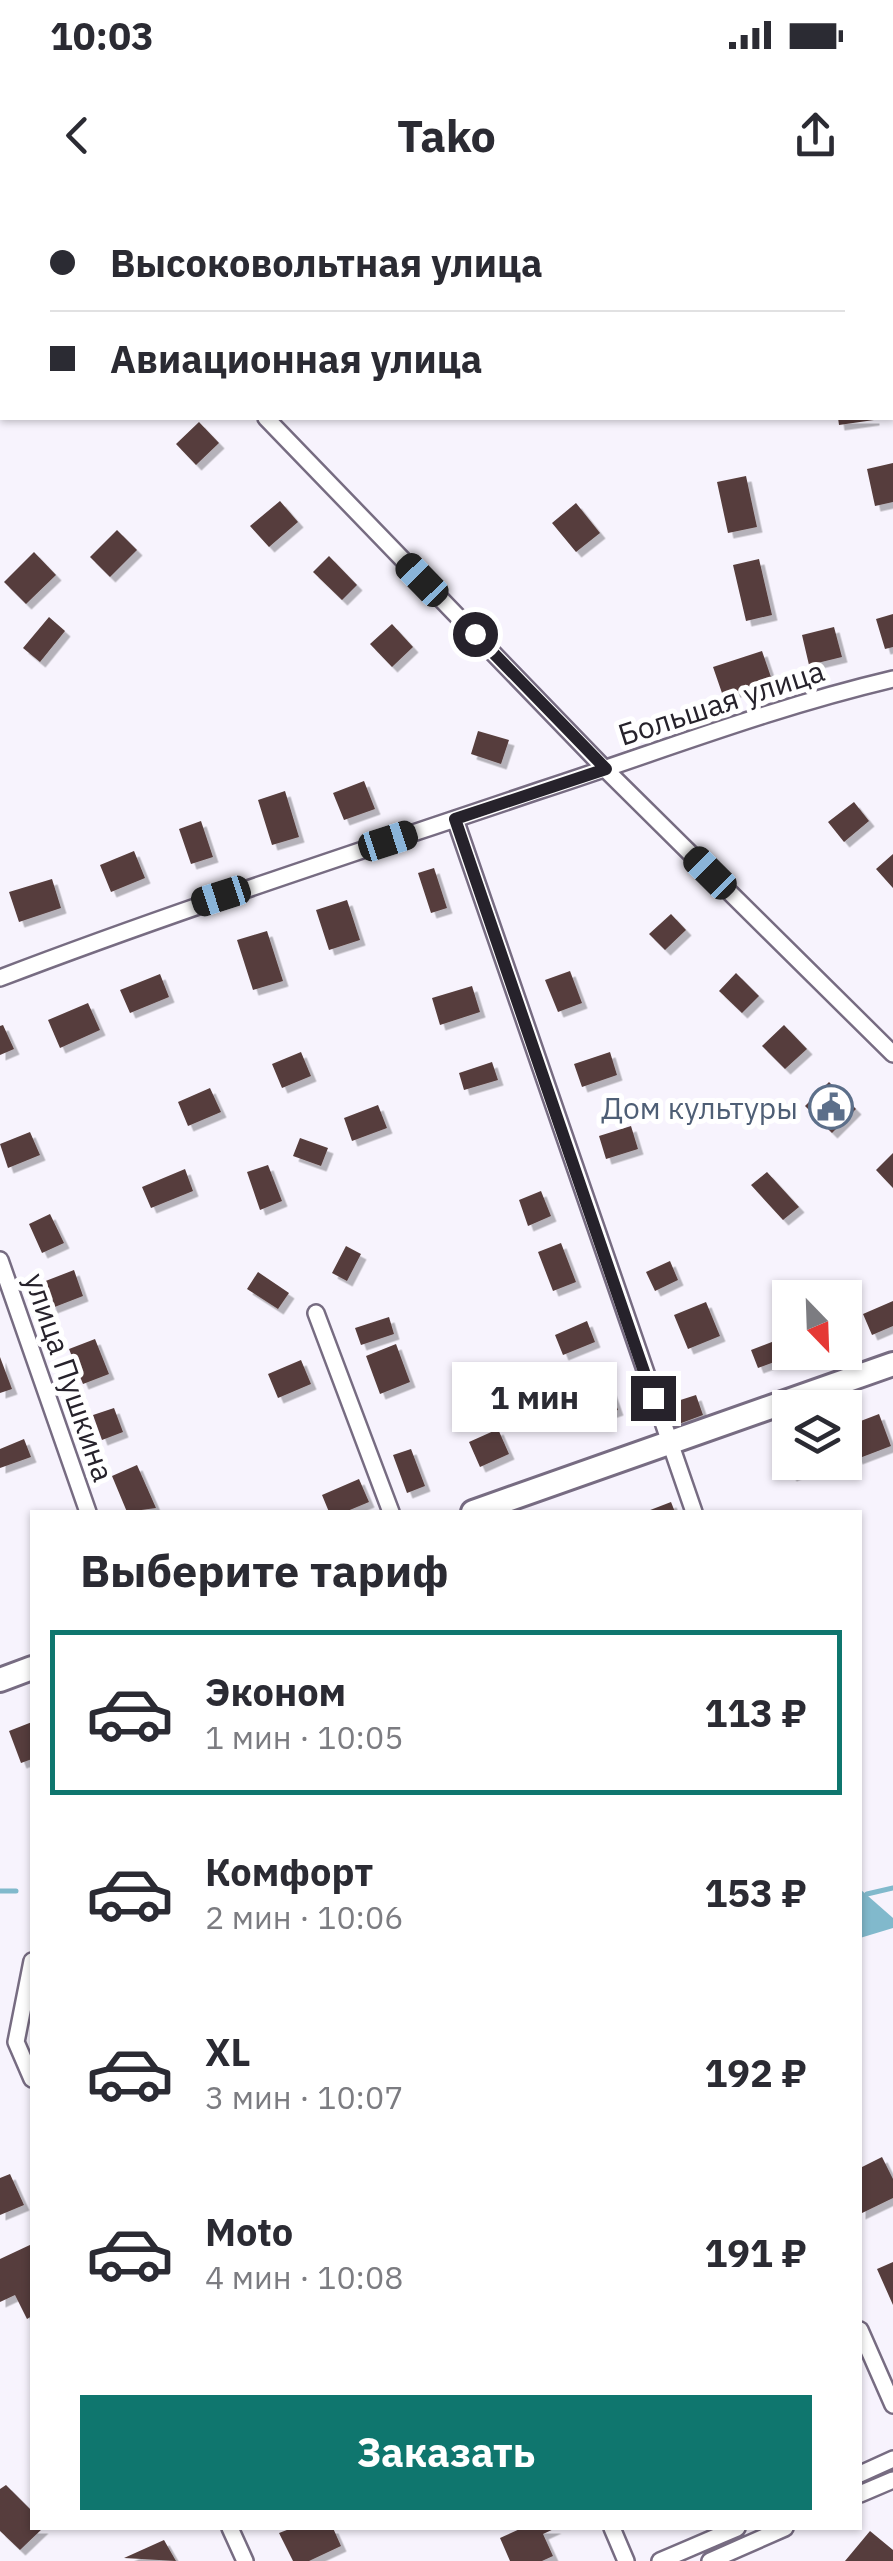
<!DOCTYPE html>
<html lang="ru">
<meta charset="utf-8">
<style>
body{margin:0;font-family:"IBM Plex Sans",sans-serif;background:#f2f2f3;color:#2b2b33;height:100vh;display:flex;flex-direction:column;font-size:38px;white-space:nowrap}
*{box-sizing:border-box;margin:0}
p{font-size:32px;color:#7c7c81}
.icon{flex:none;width:55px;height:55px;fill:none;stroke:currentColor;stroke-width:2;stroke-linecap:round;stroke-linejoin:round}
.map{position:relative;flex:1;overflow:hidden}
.panel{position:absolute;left:30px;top:1310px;width:832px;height:1020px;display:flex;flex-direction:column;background:#fff;border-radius:0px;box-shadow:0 2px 8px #0004}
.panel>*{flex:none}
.top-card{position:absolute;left:0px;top:0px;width:895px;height:220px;box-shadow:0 2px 8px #0004;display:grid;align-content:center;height:220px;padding:0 50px;background:#fff}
.needle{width:65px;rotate:157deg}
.buttons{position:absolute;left:772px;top:1080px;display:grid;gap:20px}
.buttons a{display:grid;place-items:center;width:90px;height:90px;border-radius:0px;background:#fff;box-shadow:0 2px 8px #0004;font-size:50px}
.end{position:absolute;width:45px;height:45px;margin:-22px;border:12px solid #26222b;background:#fff;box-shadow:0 0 0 5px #fff}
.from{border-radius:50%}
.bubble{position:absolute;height:70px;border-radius:0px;background:#fff;box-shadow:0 2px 8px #0004;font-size:32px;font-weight:800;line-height:70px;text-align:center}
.car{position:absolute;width:30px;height:60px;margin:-30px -15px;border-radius:12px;box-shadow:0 0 8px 2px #0007;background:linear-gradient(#222 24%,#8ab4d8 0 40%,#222 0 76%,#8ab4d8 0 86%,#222 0)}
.top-card b{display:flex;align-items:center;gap:35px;height:95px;font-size:38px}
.top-card b+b{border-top:2px solid #e1e1e2}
.top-card i{width:25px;height:25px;background:#2b2b33}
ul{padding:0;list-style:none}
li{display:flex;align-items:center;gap:30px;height:165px;margin:0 20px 15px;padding:0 30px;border:5px solid transparent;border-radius:0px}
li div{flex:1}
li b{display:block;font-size:38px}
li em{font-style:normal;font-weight:800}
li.selected{border-color:#0f766e}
li>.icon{width:90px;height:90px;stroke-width:1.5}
h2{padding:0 50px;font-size:45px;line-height:120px}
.primary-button{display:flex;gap:20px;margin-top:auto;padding:20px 50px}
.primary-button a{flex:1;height:115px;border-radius:0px;background:#0f766e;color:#fff;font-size:40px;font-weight:800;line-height:115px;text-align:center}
.status{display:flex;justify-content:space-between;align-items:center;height:70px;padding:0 50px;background:#fff;direction:ltr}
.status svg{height:28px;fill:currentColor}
header{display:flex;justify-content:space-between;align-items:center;height:130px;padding:0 50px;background:#fff;font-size:45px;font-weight:800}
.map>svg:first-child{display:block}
.water{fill:#81b9cc}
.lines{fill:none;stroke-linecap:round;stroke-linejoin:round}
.stream{stroke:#81b9cc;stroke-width:5}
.building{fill:#573e3c;filter:url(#shadow)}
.street-casing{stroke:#776c82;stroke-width:20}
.secondary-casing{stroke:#776c82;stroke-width:28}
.street{stroke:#fff;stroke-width:15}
.secondary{stroke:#fff;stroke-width:22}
.route{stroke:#26222b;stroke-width:12}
.labels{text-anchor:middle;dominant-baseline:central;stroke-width:10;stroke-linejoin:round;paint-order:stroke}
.street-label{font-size:30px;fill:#26222b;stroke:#fff}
.service-label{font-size:30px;fill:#4e5e75;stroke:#fff;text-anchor:end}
</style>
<div class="status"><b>10:03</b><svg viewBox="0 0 49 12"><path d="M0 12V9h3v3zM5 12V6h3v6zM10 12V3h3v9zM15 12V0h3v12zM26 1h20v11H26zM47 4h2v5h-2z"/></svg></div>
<header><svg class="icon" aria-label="back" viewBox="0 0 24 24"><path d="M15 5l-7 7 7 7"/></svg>Tako<svg class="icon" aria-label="share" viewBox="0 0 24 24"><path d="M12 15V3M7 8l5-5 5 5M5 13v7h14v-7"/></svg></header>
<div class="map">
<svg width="893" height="2361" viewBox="0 0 893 2361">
<defs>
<filter id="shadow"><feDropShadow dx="5.5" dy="5.5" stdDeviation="0" flood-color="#0004"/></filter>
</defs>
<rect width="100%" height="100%" fill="#f7f3fd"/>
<path class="water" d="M860 1689 893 1718V1728L860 1738Z"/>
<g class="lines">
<path class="stream" d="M0 1691H16
M867 1694 893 1688"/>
</g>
<path class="building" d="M838 218H874V220L839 225Z
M199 222 219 243 196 265 176 244Z
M893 263V302L875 306 867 269Z
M746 276 757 327 728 333 717 282Z
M280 301 298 322 269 347 250 326Z
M576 303 600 333 576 352 552 323Z
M117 330 137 350 110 377 90 357Z
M34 352 56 375 26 404 4 382Z
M329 356 357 385 342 400 313 372Z
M759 359 772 415 746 421 733 365Z
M893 414V447L885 449 876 419Z
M49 417 65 431 40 462 23 448Z
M392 424 413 447 392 467 370 444Z
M834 427 842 457 809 465 802 435Z
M762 451 772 480 723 496 713 467Z
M478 531 509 540 501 564 471 554Z
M364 581 375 609 344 620 333 593Z
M285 591 299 637 272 645 258 600Z
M854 602 869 621 844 642 828 622Z
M201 621 213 657 191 664 179 629Z
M134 651 145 678 111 692 100 665Z
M893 654V688L876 669Z
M434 668 447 708 431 713 418 673Z
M52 679 61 708 19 722 9 692Z
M347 700 360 740 329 750 316 710Z
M671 714 686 730 665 750 649 734Z
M267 731 283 781 253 790 237 740Z
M570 771 582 803 558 812 545 780Z
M736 773 759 796 742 813 719 791Z
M160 774 169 797 130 813 120 790Z
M472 786 480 812 440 825 432 798Z
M88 803 100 830 60 848 48 820Z
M3 825 14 849 0 855V826Z
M784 825 807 849 785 869 762 846Z
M301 852 311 876 282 888 272 864Z
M610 852 617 875 582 887 574 864Z
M492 862 498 880 464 890 459 873Z
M829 882 856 909 832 933 805 906Z
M210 888 221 912 188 926 178 902Z
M378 905 387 928 352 941 344 918Z
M631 926 638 949 606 959 599 936Z
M30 932 40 955 8 968 0 944Z
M300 938 328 948 321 966 293 956Z
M893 953V988L876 970Z
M268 965 282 1001 260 1010 247 972Z
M185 969 193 991 151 1008 142 987Z
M767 972 799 1007 783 1020 751 985Z
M541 991 551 1016 528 1026 519 1000Z
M50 1014 64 1043 42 1053 29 1024Z
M561 1043 576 1082 553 1091 538 1052Z
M346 1046 361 1054 347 1081 332 1073Z
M670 1061 678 1080 655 1091 646 1072Z
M74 1070 83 1096 52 1108 43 1082Z
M258 1072 289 1093 278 1109 247 1089Z
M893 1101V1126L872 1135 863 1114Z
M706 1102 720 1136 688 1149 674 1115Z
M389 1117 394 1134 361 1145 355 1128Z
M587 1121 595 1142 563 1155 555 1135Z
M790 1135V1152L799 1153 758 1168 751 1150Z
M95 1139 109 1174 83 1184 69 1149Z
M396 1144 410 1182 380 1194 366 1156Z
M0 1157 12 1189 0 1193Z
M301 1160 311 1184 278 1198 268 1174Z
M611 1190 618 1210 592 1219 585 1199Z
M696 1195 703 1215 676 1225 668 1204Z
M114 1208 123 1232 102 1240 93 1215Z
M879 1214 891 1246 857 1259 845 1227Z
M498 1229 509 1254 480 1267 469 1242Z
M24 1239 31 1257 0 1268V1249Z
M790 1244V1262L825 1263 791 1276 781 1248Z
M411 1249 425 1286 407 1293 393 1255Z
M137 1265 156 1308 127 1312 112 1276Z
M359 1279 369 1302 345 1312H329L322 1295Z
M671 1302 675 1312H645Z
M32 1522V1559L21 1563 9 1531Z
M882 1957 893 1979V1998L860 2014V1968Z
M10 1974 24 2005 0 2015V1978Z
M32 2044V2116L27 2119 15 2095 0 2102V2059Z
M893 2062V2105L877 2069Z
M6 2285 32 2311V2328H43L20 2350 0 2331V2289Z
M292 2328H333L341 2346 309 2361H293L279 2333Z
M522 2328H556L543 2334 553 2356 542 2361H510L500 2338Z
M870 2331 893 2350V2361H845Z
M164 2340 176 2361 124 2358Z"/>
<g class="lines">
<g class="street-casing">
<path id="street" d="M55 0 58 2
M266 218 605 569 893 854
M455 619 694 1312
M0 778C178 710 358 652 538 591 658 552 770 508 893 479
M0 1060 88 1312
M316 1113 391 1312
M32 1761 16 1842 32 1879
M860 2130 893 2205
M860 2274 893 2259
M860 2294 893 2280
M230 2328 245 2361
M612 2328 626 2361
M660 2361 737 2328
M710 2361 785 2328"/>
</g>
<g class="secondary-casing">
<path id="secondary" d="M473 1312 893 1164
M0 1480 32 1468"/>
</g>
<use href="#street" class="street"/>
<use href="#secondary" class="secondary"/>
</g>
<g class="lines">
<path class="route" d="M475 434 606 569 455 619 653 1198"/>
</g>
<defs>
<g id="civic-ring" transform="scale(2.25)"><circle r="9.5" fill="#fff" stroke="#5c6f8a" stroke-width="1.5"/><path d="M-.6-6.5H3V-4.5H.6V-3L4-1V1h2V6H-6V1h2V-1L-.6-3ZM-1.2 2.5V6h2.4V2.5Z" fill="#5c6f8a"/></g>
</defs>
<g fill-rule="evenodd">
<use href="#civic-ring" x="831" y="907"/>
</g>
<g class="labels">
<g class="street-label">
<text transform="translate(721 502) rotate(-18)">Большая улица</text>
<text transform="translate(70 1177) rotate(71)">улица Пушкина</text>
</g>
<g class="service-label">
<text x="798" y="907">Дом культуры</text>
</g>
</g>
</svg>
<div class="buttons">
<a><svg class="needle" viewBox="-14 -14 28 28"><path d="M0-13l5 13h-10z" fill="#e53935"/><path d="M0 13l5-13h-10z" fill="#7c7c81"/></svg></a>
<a><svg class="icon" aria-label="layers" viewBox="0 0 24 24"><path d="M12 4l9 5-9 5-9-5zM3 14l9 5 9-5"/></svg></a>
</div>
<i class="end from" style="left:475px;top:434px"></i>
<i class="end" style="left:653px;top:1198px"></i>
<div class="bubble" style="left:452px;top:1162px;width:165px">1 мин</div>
<i class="car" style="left:422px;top:380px;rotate:316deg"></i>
<i class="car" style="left:388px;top:641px;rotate:72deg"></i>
<i class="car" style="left:710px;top:673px;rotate:315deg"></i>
<i class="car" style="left:221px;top:696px;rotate:252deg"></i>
<div class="top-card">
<b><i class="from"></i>Высоковольтная улица</b>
<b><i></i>Авиационная улица</b>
</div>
<section class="panel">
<h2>Выберите тариф</h2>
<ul>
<li class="selected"><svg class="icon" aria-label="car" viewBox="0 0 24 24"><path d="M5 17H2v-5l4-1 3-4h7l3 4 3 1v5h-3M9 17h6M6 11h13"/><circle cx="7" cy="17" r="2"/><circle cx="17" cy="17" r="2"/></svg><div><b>Эконом</b><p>1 мин · 10:05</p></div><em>113 ₽</em></li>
<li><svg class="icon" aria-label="car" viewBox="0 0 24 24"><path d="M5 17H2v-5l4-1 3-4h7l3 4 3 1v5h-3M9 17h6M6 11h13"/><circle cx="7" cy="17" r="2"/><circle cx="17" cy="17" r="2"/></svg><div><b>Комфорт</b><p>2 мин · 10:06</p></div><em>153 ₽</em></li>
<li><svg class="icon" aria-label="car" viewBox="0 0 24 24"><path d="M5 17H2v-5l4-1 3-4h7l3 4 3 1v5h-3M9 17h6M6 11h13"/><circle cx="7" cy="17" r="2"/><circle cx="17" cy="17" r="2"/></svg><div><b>XL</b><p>3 мин · 10:07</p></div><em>192 ₽</em></li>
<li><svg class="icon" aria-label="car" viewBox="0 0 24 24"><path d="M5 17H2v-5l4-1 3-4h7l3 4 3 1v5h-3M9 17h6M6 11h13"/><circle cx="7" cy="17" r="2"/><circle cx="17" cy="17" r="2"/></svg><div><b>Moto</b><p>4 мин · 10:08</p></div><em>191 ₽</em></li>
</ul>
<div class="primary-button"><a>Заказать</a></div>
</section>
</div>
